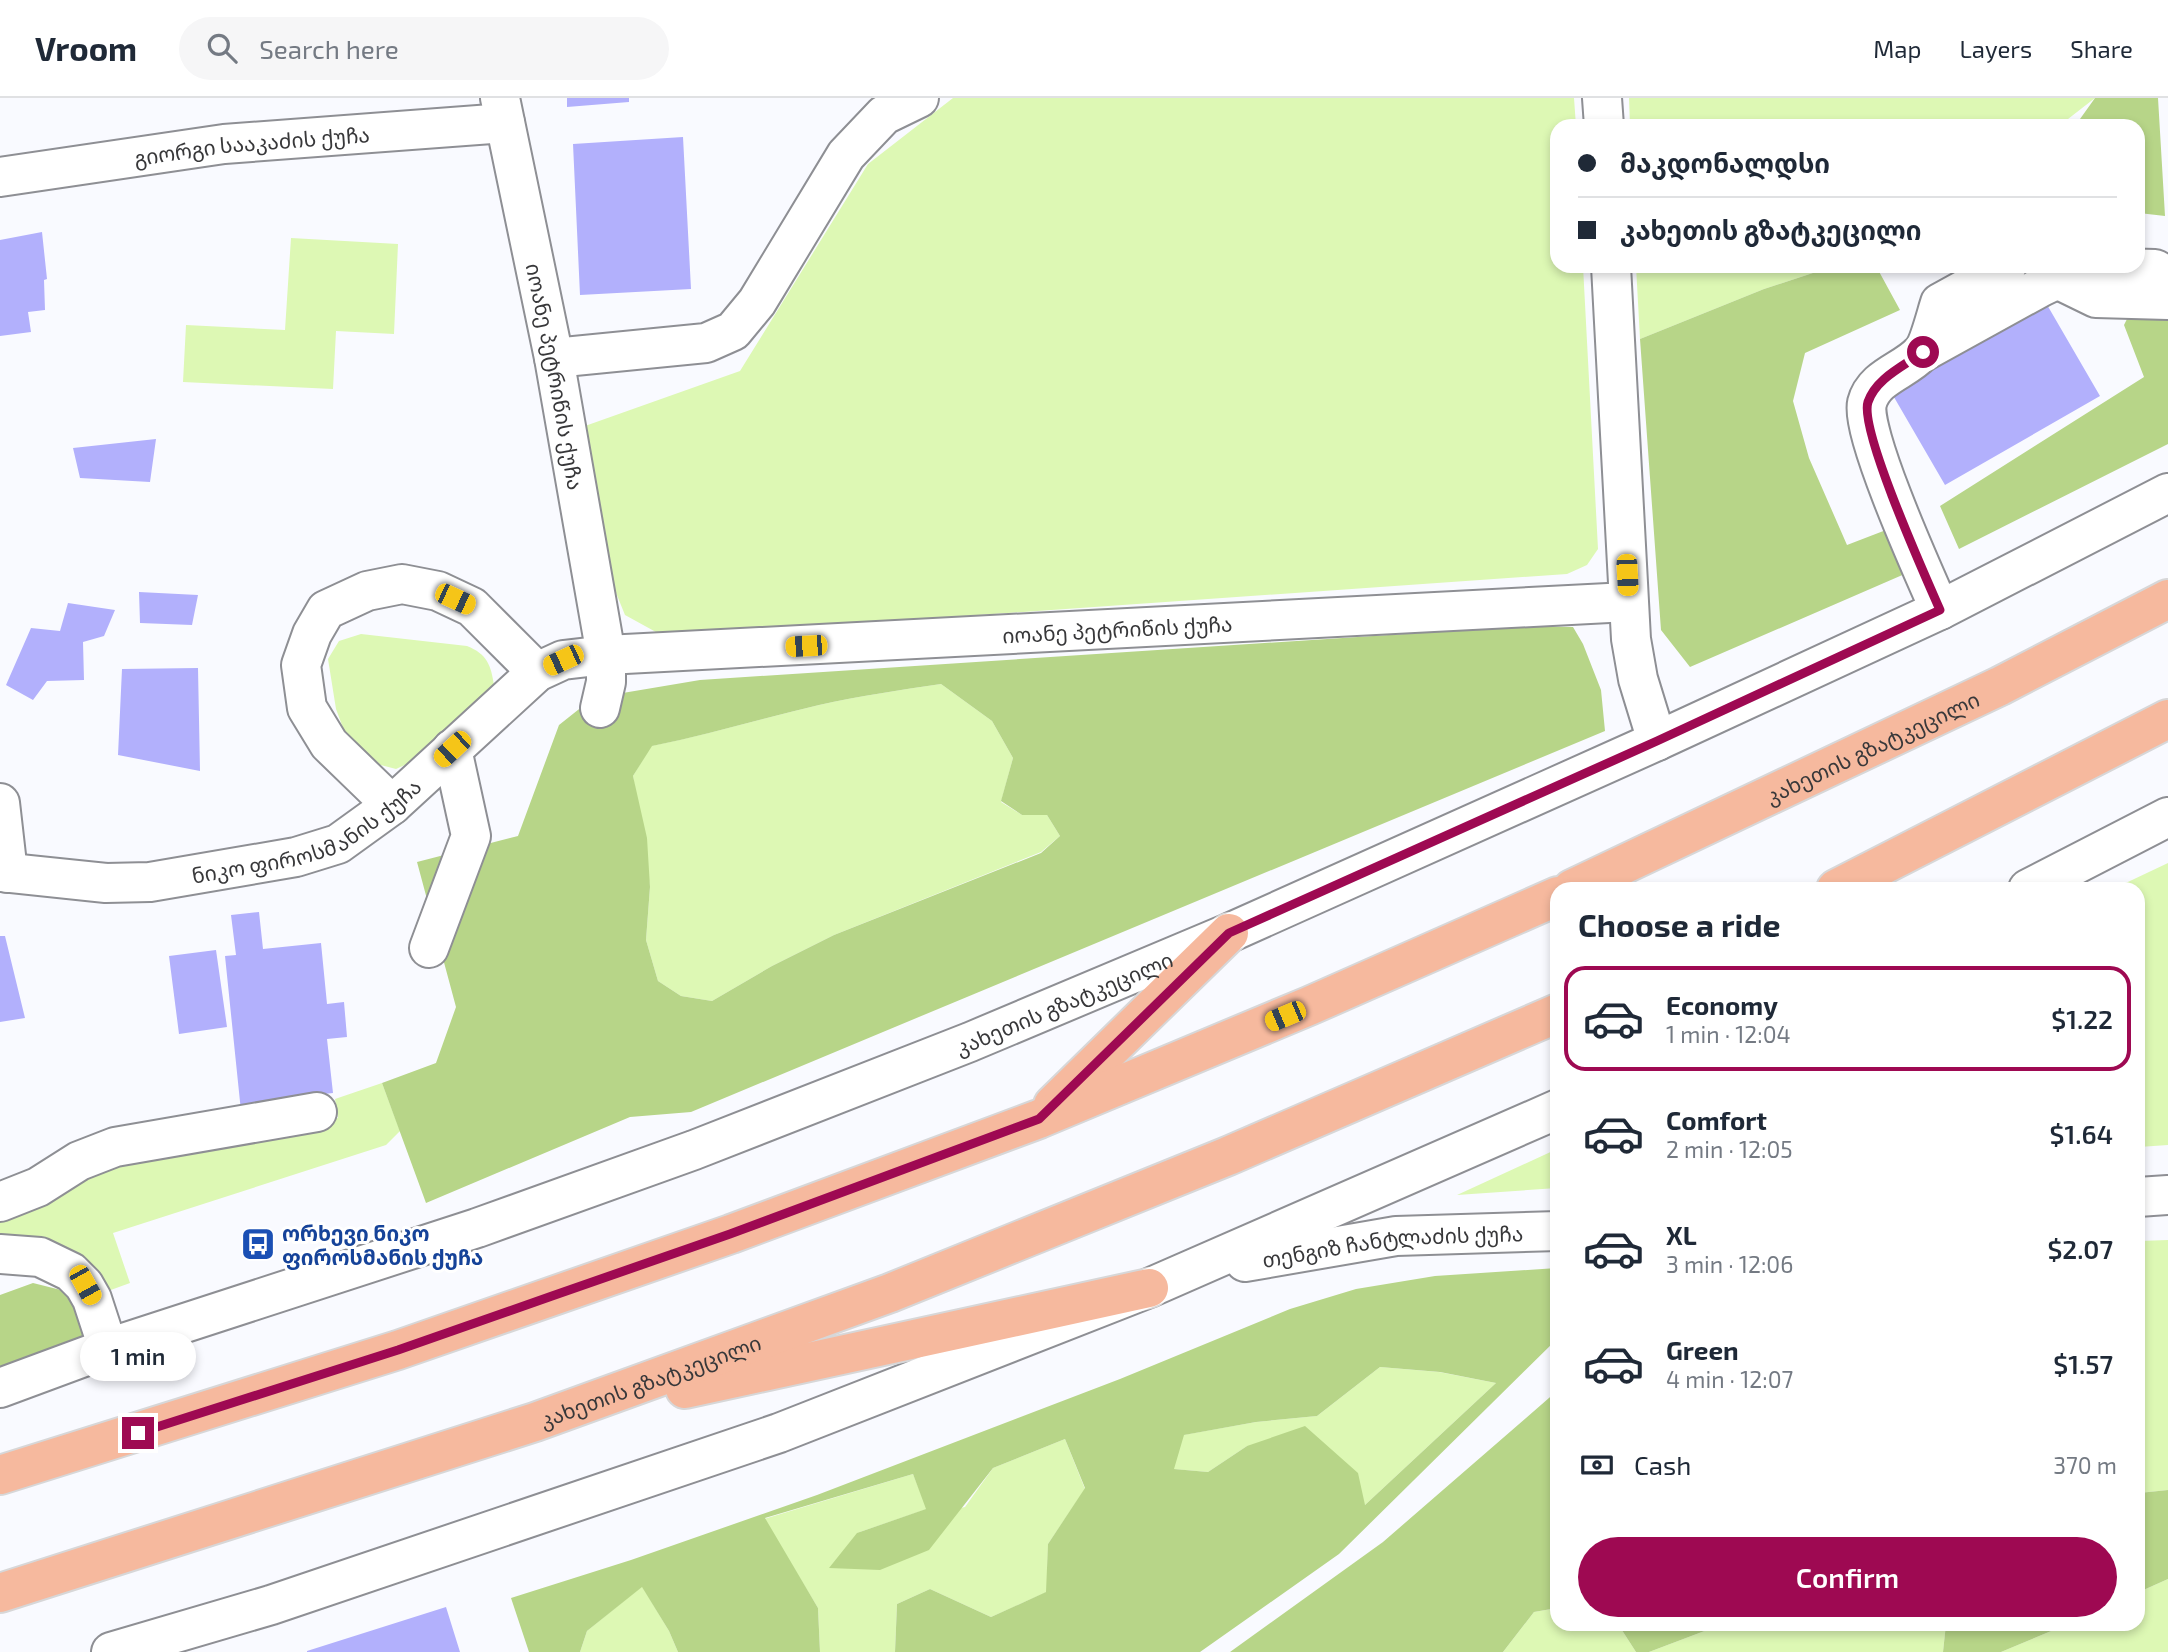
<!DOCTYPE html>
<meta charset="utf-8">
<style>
body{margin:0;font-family:"Exo 2","Noto Sans Georgian",sans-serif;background:#f6f6f7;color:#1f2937;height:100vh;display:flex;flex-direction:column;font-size:26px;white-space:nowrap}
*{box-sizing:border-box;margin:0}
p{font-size:23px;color:#747a83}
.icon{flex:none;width:38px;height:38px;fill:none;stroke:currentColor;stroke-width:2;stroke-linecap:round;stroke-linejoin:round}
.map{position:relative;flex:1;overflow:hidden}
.panel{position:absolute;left:1550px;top:784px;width:595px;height:749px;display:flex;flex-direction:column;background:#fff;border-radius:21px;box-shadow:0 4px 10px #0003}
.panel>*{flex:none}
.top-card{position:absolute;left:1550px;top:21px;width:595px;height:154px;border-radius:21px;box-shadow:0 4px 10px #0003;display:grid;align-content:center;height:154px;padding:0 28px;background:#fff}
.end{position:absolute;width:32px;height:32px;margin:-16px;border:9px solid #9e0952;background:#fff;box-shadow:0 0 0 4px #fff}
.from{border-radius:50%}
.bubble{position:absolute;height:49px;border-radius:24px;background:#fff;box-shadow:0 4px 10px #0003;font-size:23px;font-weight:600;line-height:49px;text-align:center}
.car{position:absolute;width:21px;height:42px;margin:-21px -10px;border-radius:9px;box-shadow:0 0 5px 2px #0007;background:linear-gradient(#f5c518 24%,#345 0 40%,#f5c518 0 76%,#345 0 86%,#f5c518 0)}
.top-card b{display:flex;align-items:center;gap:24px;height:66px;font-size:26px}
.top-card b+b{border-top:2px solid #e0e1e3}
.top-card i{width:18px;height:18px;background:#1f2937}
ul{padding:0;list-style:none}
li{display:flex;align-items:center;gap:21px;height:105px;margin:0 14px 10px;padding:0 14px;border:4px solid transparent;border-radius:21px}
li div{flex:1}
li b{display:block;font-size:26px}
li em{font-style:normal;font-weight:600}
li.current{border-color:#9e0952}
li>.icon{width:63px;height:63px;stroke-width:1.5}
h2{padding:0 28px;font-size:32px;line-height:84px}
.pay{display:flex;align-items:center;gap:18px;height:77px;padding:0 28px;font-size:26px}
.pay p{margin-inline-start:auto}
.cta{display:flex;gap:14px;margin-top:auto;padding:14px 28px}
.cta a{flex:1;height:80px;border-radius:42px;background:#9e0952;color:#fff;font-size:28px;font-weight:600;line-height:80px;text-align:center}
header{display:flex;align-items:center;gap:42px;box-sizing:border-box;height:98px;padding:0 35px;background:#fff;border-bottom:2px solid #e0e1e3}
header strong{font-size:33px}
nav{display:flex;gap:38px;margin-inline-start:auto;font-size:24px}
.search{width:490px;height:63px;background:#f6f6f7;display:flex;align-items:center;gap:18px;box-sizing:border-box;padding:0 24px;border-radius:38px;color:#747a83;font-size:26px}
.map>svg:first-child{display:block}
.green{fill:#ddf8b4}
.forest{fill:#b7d588;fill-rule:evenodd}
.building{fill:#b2b0fc}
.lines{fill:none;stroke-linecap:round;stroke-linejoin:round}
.minor-casing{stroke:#8e8f94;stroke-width:42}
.highway-casing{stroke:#d7d7d8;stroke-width:42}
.minor{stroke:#fff;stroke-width:38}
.highway{stroke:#f6b99e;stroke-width:38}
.route{stroke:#9e0952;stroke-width:9}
.labels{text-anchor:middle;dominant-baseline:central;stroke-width:6;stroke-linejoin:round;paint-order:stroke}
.street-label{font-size:21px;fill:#38383a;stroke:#fff}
.transit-label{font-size:21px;font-weight:bold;fill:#164399;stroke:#fff;text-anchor:start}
</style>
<header>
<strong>Vroom</strong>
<div class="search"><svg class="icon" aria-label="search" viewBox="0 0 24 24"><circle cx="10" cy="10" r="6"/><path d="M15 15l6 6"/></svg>Search here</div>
<nav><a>Map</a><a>Layers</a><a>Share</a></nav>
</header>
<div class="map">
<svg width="2168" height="1554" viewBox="0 0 2168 1554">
<rect width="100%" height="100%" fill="#f9faff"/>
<path class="green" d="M953 0H1574L1576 28H1558V168H1583L1598 451 1587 467 1567 476 665 539 625 517 612 485 585 328 740 273 868 66Z
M1629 0H2095L2059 28H1630Z
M291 140 398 146 394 236 336 233 333 291 183 284 186 227 285 232Z
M1636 168H1834L1764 191 1640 241Z
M361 536 467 548C487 556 491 567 494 587L420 660 396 671 373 665 349 646 336 611 328 561 339 543Z
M941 586 992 623 1013 660 1001 704 1022 717H1047L1060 738 1041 754 834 837 772 868 712 903 681 898 658 883 646 842 650 789 633 678 651 648C708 637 763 620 819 607 859 598 900 592 941 586Z
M2168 765V1047L2139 1049 2138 791H2113Z
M382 985 400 1033 386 1047 113 1135 130 1185 108 1193 0 1149V1120L128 1058 338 1020 335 1001Z
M1557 1051V1090L1457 1097Z
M2168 1142V1392L2139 1395V1143Z
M1380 1269 1439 1274 1496 1285 1365 1407 1247 1348 1208 1374 1173 1371 1183 1337 1256 1324 1317 1318Z
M1065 1341 1085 1391 1048 1446 1047 1494 991 1519 930 1491 897 1506 895 1554H820L818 1510 764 1421 913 1376 927 1411 857 1435 965 1409 993 1370Z
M2168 1481V1554H2001L2068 1526H2138L2139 1494Z
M642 1488 669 1533 678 1554H580L587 1533Z
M1557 1510 1558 1526H1618L1636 1554H1503L1534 1514Z
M1723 1526H1946L1943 1554H1649Z"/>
<path class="forest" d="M2095 0H2158L2165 118 2139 115 2138 28H2075Z
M1834 168H1876L1900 212 1805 255 1793 303 1809 360 1847 447 1886 432 1907 475 1690 569 1661 532 1640 241 1764 191Z
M2168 197V346L1959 451 1940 408 2144 279 2124 227 2132 211Z
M1526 528 1573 529 1583 546 1601 592 1605 633 691 1014 630 1019 426 1105 382 985 436 965 456 909 417 764 518 738 559 627 593 600 700 582ZM941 586 992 623 1013 660 1001 703 1022 717H1047L1060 738 1041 755 834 837 772 868 712 903 681 898 658 883 646 842 650 789 647 740 633 678 652 648C708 637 763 620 819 607 859 598 900 592 941 586Z
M1557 1170V1241L1339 1456 1200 1554H895L897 1506 930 1491 991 1519 1046 1494 1048 1446 1085 1390 1065 1341 993 1370 929 1452 880 1472 829 1470 857 1435 926 1411 913 1376 765 1420 818 1510 820 1554H678L669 1533 642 1489 587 1533 580 1554H529L511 1500 631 1462 817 1397 1120 1281 1290 1211 1356 1191 1435 1178ZM1380 1269 1440 1274 1496 1285 1365 1407 1358 1375 1305 1328 1247 1348 1208 1374 1174 1371 1184 1337 1256 1324 1317 1318Z
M33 1185 69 1194 92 1248 0 1277V1197Z
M1557 1293V1510L1534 1514 1503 1554H1230L1383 1444Z
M2168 1392V1481L2139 1494V1395Z
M1618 1526H1723L1649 1554H1636Z
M1946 1526H2068L2001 1554H1943Z"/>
<path class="building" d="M567 0H629V4L567 9Z
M683 39 691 191 580 197 573 46Z
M42 134 47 181 44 182 45 212 28 214 31 234 0 238V142Z
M2046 205 2100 298 1945 387 1891 294Z
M156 341 150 384 80 380 73 350Z
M139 494 198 497 192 527 140 525Z
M68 505 115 512 104 538 83 544 84 582 47 583 33 602 6 587 31 530 60 533Z
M198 570 200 673 118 657 122 571Z
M259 814 263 851 321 845 327 906 344 904 347 939 327 941 333 995 279 1001 280 1018 242 1023 225 858 236 857 231 817Z
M0 838H5L25 920 0 924Z
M216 852 227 929 179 936 169 858Z
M446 1509 460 1554H307V1553Z"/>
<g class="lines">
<g class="minor-casing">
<g id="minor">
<path id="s1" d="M500 0 554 260 606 557V584L600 610"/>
<path d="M1602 0 1604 28"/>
<path id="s2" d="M0 79 224 46 505 25"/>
<path d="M1611 168 1631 541 1638 581 1657 643"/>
<path d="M2057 181 2096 200 2168 202"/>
<path d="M1923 254 2041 189 2083 169 2155 171 2168 178"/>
<path d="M554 260 706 245 733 233 757 204 846 57 884 17 919 0"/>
<path d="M1940 512C1925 478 1860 335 1867 305 1874 278 1905 273 1921 255 1929 247 1936 217 1940 205L2007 168"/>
<path d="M0 705 8 775"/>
<path d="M392 707 329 646 307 610 301 567 312 536 326 512 367 493 402 486 438 493 472 509 537 574"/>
<path id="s3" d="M0 774 106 785 150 784 296 759 338 746 392 707 537 574 563 562 606 557 1628 504"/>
<path d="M2028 791 2168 719"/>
<path d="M429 850 471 738 452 651"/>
<path d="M2138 1099 2168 1097"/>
<path d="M0 1104 38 1089 79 1063 115 1049 317 1014"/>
<path d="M0 1156 40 1159 71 1174 84 1187 92 1201 108 1250"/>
<path id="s4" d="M1245 1164 1396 1138 1558 1133"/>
<path id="s5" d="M0 1290 108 1250 477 1130 694 1052 970 944 1229 835 1657 643 1940 512 2168 395"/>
<path d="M111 1554 271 1507 779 1335 1149 1190 1558 1011"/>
</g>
</g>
<g class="highway-casing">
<g id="highway">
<path id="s6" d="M1572 791 2000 588 2168 501"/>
<path d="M1836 791 2168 621"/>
<path d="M1053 1007 1229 835"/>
<path d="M685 1291 1149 1190"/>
<path d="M0 1377 398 1252 731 1136 1039 1021 1309 908 1558 798"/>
<path id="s7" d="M0 1495 535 1324 890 1195 1228 1058 1558 915"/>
</g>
</g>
<use href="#minor" class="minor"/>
<use href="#highway" class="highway"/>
</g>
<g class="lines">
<path class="route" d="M138 1335 398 1252 552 1198 730 1136 1039 1021 1229 835 1657 643 1940 512C1926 480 1859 331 1868 304 1876 280 1904 268 1923 254"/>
</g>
<defs>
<g id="bus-square" transform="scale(1.75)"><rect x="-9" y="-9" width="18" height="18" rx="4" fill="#1a4fb4" stroke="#fff"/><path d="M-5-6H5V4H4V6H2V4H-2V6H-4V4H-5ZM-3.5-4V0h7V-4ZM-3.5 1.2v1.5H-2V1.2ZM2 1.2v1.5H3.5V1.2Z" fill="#fff"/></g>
</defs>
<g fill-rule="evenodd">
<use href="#bus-square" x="258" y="1146"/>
</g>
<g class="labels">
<g class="street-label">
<text stroke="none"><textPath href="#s2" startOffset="254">გიორგი სააკაძის ქუჩა</textPath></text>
<text stroke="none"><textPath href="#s1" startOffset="284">იოანე პეტრიწის ქუჩა</textPath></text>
<text stroke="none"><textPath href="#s3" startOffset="1190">იოანე პეტრიწის ქუჩა</textPath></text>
<text stroke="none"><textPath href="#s6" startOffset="332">კახეთის გზატკეცილი</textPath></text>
<text stroke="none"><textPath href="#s3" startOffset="318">ნიკო ფიროსმანის ქუჩა</textPath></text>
<text stroke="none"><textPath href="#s5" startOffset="1132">კახეთის გზატკეცილი</textPath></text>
<text stroke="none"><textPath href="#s4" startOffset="149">თენგიზ ჩანტლაძის ქუჩა</textPath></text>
<text stroke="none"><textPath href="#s7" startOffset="684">კახეთის გზატკეცილი</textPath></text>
</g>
<g class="transit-label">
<text x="282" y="1134">ორხევი ნიკო<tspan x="282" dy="24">ფიროსმანის ქუჩა</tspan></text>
</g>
</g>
</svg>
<i class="end from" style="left:1923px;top:254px"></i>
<i class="end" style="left:138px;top:1335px"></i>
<div class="bubble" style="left:80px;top:1234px;width:116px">1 min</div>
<i class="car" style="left:1627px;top:477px;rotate:177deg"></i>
<i class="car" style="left:455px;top:501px;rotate:115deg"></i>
<i class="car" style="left:806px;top:548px;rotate:267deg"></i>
<i class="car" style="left:563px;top:562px;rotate:245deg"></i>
<i class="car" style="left:452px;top:651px;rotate:227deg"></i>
<i class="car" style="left:1285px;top:918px;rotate:247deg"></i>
<i class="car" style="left:85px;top:1187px;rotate:151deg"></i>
<div class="top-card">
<b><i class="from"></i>მაკდონალდსი</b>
<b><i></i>კახეთის გზატკეცილი</b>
</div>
<section class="panel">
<h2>Choose a ride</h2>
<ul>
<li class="current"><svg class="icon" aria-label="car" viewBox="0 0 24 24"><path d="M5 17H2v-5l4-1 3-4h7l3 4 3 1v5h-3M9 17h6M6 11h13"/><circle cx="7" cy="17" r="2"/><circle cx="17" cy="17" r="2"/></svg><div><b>Economy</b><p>1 min · 12:04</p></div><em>$1.22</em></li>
<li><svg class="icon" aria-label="car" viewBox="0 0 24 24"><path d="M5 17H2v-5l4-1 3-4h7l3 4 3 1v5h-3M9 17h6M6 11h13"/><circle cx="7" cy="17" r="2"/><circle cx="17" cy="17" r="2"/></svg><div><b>Comfort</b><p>2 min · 12:05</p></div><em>$1.64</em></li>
<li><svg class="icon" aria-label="car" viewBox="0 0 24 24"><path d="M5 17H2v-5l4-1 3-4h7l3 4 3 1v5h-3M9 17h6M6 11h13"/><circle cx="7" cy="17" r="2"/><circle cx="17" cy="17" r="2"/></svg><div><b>XL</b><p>3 min · 12:06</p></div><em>$2.07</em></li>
<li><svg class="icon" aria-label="car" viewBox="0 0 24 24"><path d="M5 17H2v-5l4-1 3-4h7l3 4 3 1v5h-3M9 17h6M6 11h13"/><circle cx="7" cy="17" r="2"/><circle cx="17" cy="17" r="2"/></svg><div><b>Green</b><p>4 min · 12:07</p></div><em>$1.57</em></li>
</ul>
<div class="pay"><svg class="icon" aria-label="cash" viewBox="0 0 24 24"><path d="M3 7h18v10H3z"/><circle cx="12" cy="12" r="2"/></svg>Cash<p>370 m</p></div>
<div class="cta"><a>Confirm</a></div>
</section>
</div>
